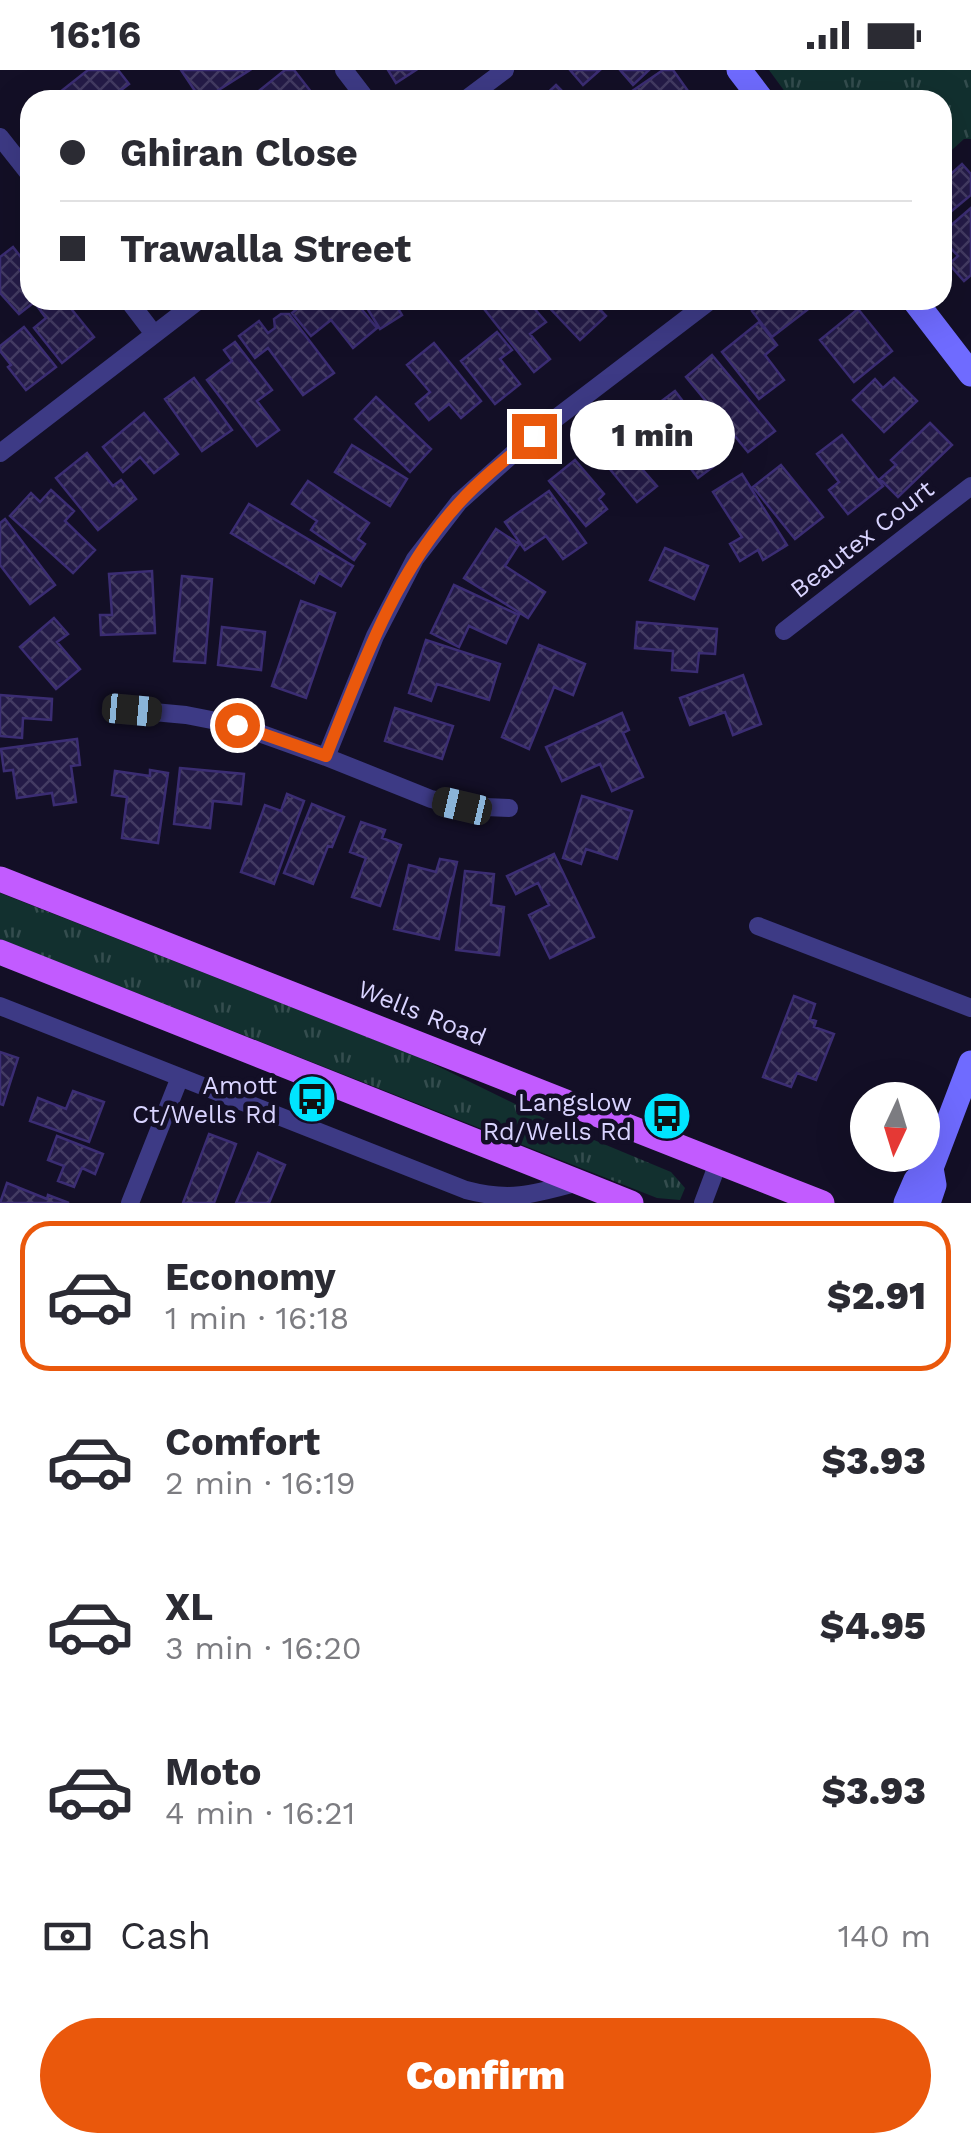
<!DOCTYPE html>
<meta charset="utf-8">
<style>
body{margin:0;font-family:"Work Sans",sans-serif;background:#f7f7f7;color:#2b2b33;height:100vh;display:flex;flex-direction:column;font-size:38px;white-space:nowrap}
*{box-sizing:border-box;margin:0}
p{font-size:32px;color:#7c7c81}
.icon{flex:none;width:55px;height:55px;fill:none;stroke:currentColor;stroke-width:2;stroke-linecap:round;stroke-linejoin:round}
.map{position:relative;height:1133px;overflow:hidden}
.details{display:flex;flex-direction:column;background:#fff;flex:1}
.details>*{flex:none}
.banner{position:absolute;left:20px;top:20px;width:932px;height:220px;border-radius:30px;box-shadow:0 10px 40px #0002;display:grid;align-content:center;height:220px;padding:0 40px;background:#fff}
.needle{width:65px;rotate:184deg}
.fabs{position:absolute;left:850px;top:1012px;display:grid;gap:20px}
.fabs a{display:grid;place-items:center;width:90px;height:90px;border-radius:50%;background:#fff;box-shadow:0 10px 40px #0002;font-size:50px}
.end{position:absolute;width:45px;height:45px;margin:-22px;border:12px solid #ea580c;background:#fff;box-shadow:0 0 0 5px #fff}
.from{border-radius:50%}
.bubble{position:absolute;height:70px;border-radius:35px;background:#fff;box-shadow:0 10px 40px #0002;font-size:32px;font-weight:800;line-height:70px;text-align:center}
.car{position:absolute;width:30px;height:60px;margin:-30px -15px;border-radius:12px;box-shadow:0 0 8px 2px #0007;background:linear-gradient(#222 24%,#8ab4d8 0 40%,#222 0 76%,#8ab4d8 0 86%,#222 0)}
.banner b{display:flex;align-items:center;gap:35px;height:95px;font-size:38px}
.banner b+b{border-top:2px solid #e1e1e2}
.banner i{width:25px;height:25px;background:#2b2b33}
ul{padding:18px 0 0;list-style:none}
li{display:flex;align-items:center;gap:30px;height:150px;margin:0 20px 15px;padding:0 20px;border:5px solid transparent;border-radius:30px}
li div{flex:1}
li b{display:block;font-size:38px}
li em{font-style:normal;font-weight:800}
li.current{border-color:#ea580c}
li>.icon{width:90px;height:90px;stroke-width:1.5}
.pay{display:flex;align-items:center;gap:25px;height:110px;padding:0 40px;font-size:38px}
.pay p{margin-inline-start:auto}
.action{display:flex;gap:20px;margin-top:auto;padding:20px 40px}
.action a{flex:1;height:115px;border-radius:60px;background:#ea580c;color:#fff;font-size:40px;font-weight:800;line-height:115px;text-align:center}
.status{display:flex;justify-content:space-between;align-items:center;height:70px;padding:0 50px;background:#fff;direction:ltr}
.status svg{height:28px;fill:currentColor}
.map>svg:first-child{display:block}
.grass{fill:url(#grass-tufts)}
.building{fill:url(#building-cross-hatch);stroke:#3b2d73;stroke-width:2.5}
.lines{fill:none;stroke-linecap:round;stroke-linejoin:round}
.street{stroke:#3d3a85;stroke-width:18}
.secondary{stroke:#6f6bff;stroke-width:25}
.primary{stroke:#c25bff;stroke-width:25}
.route{stroke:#ea580c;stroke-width:12}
.labels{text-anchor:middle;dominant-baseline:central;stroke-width:9;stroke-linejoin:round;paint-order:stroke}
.street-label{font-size:25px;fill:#d9d4ff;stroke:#130f26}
.poi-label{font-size:25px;fill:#d9d4ff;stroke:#130f26;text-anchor:end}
</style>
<div class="status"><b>16:16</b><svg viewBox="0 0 49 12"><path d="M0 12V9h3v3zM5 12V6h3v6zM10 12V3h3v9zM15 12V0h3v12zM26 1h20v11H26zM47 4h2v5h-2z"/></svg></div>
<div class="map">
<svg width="971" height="1133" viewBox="0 0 971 1133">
<defs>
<pattern id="grass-tufts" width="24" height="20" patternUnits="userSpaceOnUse" patternTransform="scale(2.5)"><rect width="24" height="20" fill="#12302f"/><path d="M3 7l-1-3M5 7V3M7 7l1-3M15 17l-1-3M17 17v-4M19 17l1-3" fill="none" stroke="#344d4e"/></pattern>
<pattern id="building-cross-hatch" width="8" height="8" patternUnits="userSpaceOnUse" patternTransform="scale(2.5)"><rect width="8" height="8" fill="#241b47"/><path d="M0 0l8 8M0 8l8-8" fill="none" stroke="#433b63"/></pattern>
</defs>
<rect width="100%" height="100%" fill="#130f26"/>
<path class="grass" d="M769 0H971V69H964L943 88 942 30H791Z
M0 823 421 988 558 1055 671 1102 685 1118 680 1130 657 1128 0 869Z"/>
<path class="building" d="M88 0H118L129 14 108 30H50Z
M181 0H250L203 30H201Z
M285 0H294L312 23 304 30H260L255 24Z
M388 0H416L396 13Z
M570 0H600L583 15Z
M620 0H649L633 15Z
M663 0H673L693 28 689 30H619Z
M556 15 571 30H540Z
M942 92 952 103 962 94 971 104V125L942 149Z
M971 138V205L964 211 949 194 958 186 942 169V163Z
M13 177 27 195 20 200 30 212V230H37L19 244 0 223V187Z
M44 230H64L94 267 62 293 34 258 46 248 37 236Z
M308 230H354L377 258 353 278 331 250 311 266 292 243Z
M362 230H393L402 245 380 259Z
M477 230H527L546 252 530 264 550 289 534 302Z
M542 230H591L606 246 580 270Z
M766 230H820L772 267 752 241Z
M858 239 892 281 854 312 820 270Z
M281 244H289L334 303 303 325 268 278 255 288 239 266 259 251 268 263 275 258 274 249Z
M759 252 777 275 765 285 784 310 759 329 722 282Z
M24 257 56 297 26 320 8 297 11 295 0 281V276Z
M497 262 512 280 500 289 520 314 495 334 461 291Z
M235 272 272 320 257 331 279 360 257 376 207 310 232 291 224 280Z
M434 273 481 331 461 348 449 334 429 350 416 334 430 322 407 295Z
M712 285 775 361 748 382 686 307Z
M194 308 232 360 202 381 165 329Z
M894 308 917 331 884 362 853 330 875 309 883 318Z
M675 321 726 387 698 408 647 342Z
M376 327 431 379 410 402 355 349Z
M144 343 178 384 154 403 140 387 123 402 103 377Z
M930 353 952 375 898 427 880 409 896 395 891 390Z
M616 364 624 374 637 364 656 388 642 399 657 416 637 432 595 381Z
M842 365 883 416 848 444 829 420 839 412 817 384Z
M352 375 407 409 390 436 335 402Z
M87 383 113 416 121 410 136 429 98 460 56 408Z
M575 390 604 424 599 429 607 439 586 456 549 411Z
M781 395 823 447 795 469 753 417Z
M742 404 787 475 763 490 758 480 740 491 730 474 742 467 713 422Z
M308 411 369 453 358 469 365 474 354 490 311 460 317 451 292 434Z
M51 420 74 441 65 451 95 480 73 503 10 446 31 423 40 432Z
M549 421 586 473 563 489 546 466 525 480 505 452Z
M249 434 353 496 341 516 319 503 314 513 231 463Z
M5 449 55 515 30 534 0 495V453Z
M496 459 519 474 505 496 545 522 528 548 464 508Z
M665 478 708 496 694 529 650 510Z
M152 501 155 563 101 565 100 545H112L109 504Z
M182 506 212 509 205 593 174 591Z
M454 515 519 545 506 573 469 556 459 577 431 563Z
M301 531 335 543 306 628 272 616Z
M54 548 68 564 57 572 80 599 56 619 20 577Z
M637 552 717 559 715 584 699 583 697 602 672 600 673 581 635 578Z
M222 557 265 562 261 600 218 595Z
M426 570 500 594 489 630 437 614 431 631 409 623Z
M539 575 585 594 573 625 554 617 529 679 502 667Z
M743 605 761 654 733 665 725 642 690 655 680 628Z
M0 625 52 629 51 650 23 648 22 668 0 666Z
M395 638 453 656 442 689 385 671Z
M622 643 629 660 623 663 643 707 612 721 600 694 562 711 546 677Z
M77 669 80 695 71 696 76 732 54 735 52 723 17 728 13 700 4 701 1 679Z
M180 698 244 704 241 734 213 731 210 758 174 754Z
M150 700 168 703 158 773 122 768 127 727 112 725 115 701 150 706Z
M287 724 304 731 274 814 241 802 265 735 281 741Z
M582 726 632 741 617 789 586 779 581 794 563 788Z
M312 734 344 747 332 777 328 776 313 814 284 803Z
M361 752 385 760 382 768 401 775 380 836 352 827 366 788 350 782Z
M554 784 594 867 550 888 529 845 549 835 538 813 516 824 507 806Z
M440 789 457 792 439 869 394 859 409 795 436 802Z
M465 801 494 804 491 835 504 837 499 885 456 880Z
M794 926 815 934 810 949 816 951 814 957 834 964 816 1010 797 1003 791 1017 763 1007Z
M0 982 18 988 3 1035 0 1034Z
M73 1021 104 1032 89 1072 30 1051 38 1028 66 1039Z
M209 1064 236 1074 214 1133H183Z
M57 1066 103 1084 95 1104 82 1098 74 1117 58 1111 64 1096 48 1090Z
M258 1083 285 1095 269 1133H236Z
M7 1113 47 1129 48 1125 69 1133H0Z"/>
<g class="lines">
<path class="street" d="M344 0 367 30
M465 30 505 0
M0 67 30 105
M128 230 154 264
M0 383 199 230
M784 561 971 416
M132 640 186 645 237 655 326 687 431 729 462 736 509 738
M326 687 375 566 415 489 459 432 534 365 711 230
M758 856 971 938
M0 936 466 1120C511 1132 535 1124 579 1112
M130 1133 180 1007
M703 1133 718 1093"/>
<path class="secondary" d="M739 0 762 30
M914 230 971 304
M906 1133 916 1110 931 1098 971 993
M928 1133 934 1115 931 1098"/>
<path class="primary" d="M0 809 822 1133
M0 882 631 1133"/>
</g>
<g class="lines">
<path class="route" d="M237 655 326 686C361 598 394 504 459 433 481 408 509 387 534 366"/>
</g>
<defs>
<g id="bus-disc" transform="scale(2.5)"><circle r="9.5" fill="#00e5ff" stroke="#130f26"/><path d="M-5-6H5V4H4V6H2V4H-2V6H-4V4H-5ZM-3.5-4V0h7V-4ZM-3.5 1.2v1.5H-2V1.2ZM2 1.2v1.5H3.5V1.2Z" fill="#111"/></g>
</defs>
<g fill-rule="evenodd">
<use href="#bus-disc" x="312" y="1029"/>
<use href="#bus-disc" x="667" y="1046"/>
</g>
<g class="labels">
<g class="street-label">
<text transform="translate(862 469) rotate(-38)">Beautex Court</text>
<text transform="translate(422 943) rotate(22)">Wells Road</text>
</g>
<g class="poi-label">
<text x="277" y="1015">Amott<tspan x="277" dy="29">Ct/Wells Rd</tspan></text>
<text x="632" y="1032">Langslow<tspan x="632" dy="29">Rd/Wells Rd</tspan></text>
</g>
</g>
</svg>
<div class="fabs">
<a><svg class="needle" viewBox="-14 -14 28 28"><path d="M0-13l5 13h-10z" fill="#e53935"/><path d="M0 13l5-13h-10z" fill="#7c7c81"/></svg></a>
</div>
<i class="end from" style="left:237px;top:655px"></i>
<i class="end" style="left:534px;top:366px"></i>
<div class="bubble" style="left:570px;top:330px;width:165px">1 min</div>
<i class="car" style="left:132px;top:640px;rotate:95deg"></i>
<i class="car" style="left:462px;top:736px;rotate:283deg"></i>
<div class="banner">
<b><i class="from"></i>Ghiran Close</b>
<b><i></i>Trawalla Street</b>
</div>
</div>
<section class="details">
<ul>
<li class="current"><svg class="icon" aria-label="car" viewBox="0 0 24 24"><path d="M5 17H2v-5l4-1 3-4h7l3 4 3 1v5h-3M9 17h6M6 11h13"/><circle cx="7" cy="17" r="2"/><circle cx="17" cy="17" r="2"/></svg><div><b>Economy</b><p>1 min · 16:18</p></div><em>$2.91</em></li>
<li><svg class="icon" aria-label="car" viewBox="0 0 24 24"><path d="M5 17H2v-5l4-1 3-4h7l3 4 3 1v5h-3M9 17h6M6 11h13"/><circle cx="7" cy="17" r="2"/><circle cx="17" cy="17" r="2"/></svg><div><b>Comfort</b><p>2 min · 16:19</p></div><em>$3.93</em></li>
<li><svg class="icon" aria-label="car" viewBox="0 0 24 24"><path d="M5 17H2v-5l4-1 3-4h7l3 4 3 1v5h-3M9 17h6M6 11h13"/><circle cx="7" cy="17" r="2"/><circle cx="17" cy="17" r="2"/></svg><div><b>XL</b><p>3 min · 16:20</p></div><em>$4.95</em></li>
<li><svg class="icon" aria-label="car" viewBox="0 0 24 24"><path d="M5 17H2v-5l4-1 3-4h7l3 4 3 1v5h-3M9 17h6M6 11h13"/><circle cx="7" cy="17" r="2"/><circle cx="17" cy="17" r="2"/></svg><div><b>Moto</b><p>4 min · 16:21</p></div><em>$3.93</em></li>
</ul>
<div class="pay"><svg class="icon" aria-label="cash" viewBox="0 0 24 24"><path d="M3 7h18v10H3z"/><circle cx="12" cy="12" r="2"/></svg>Cash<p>140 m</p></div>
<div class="action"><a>Confirm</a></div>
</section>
